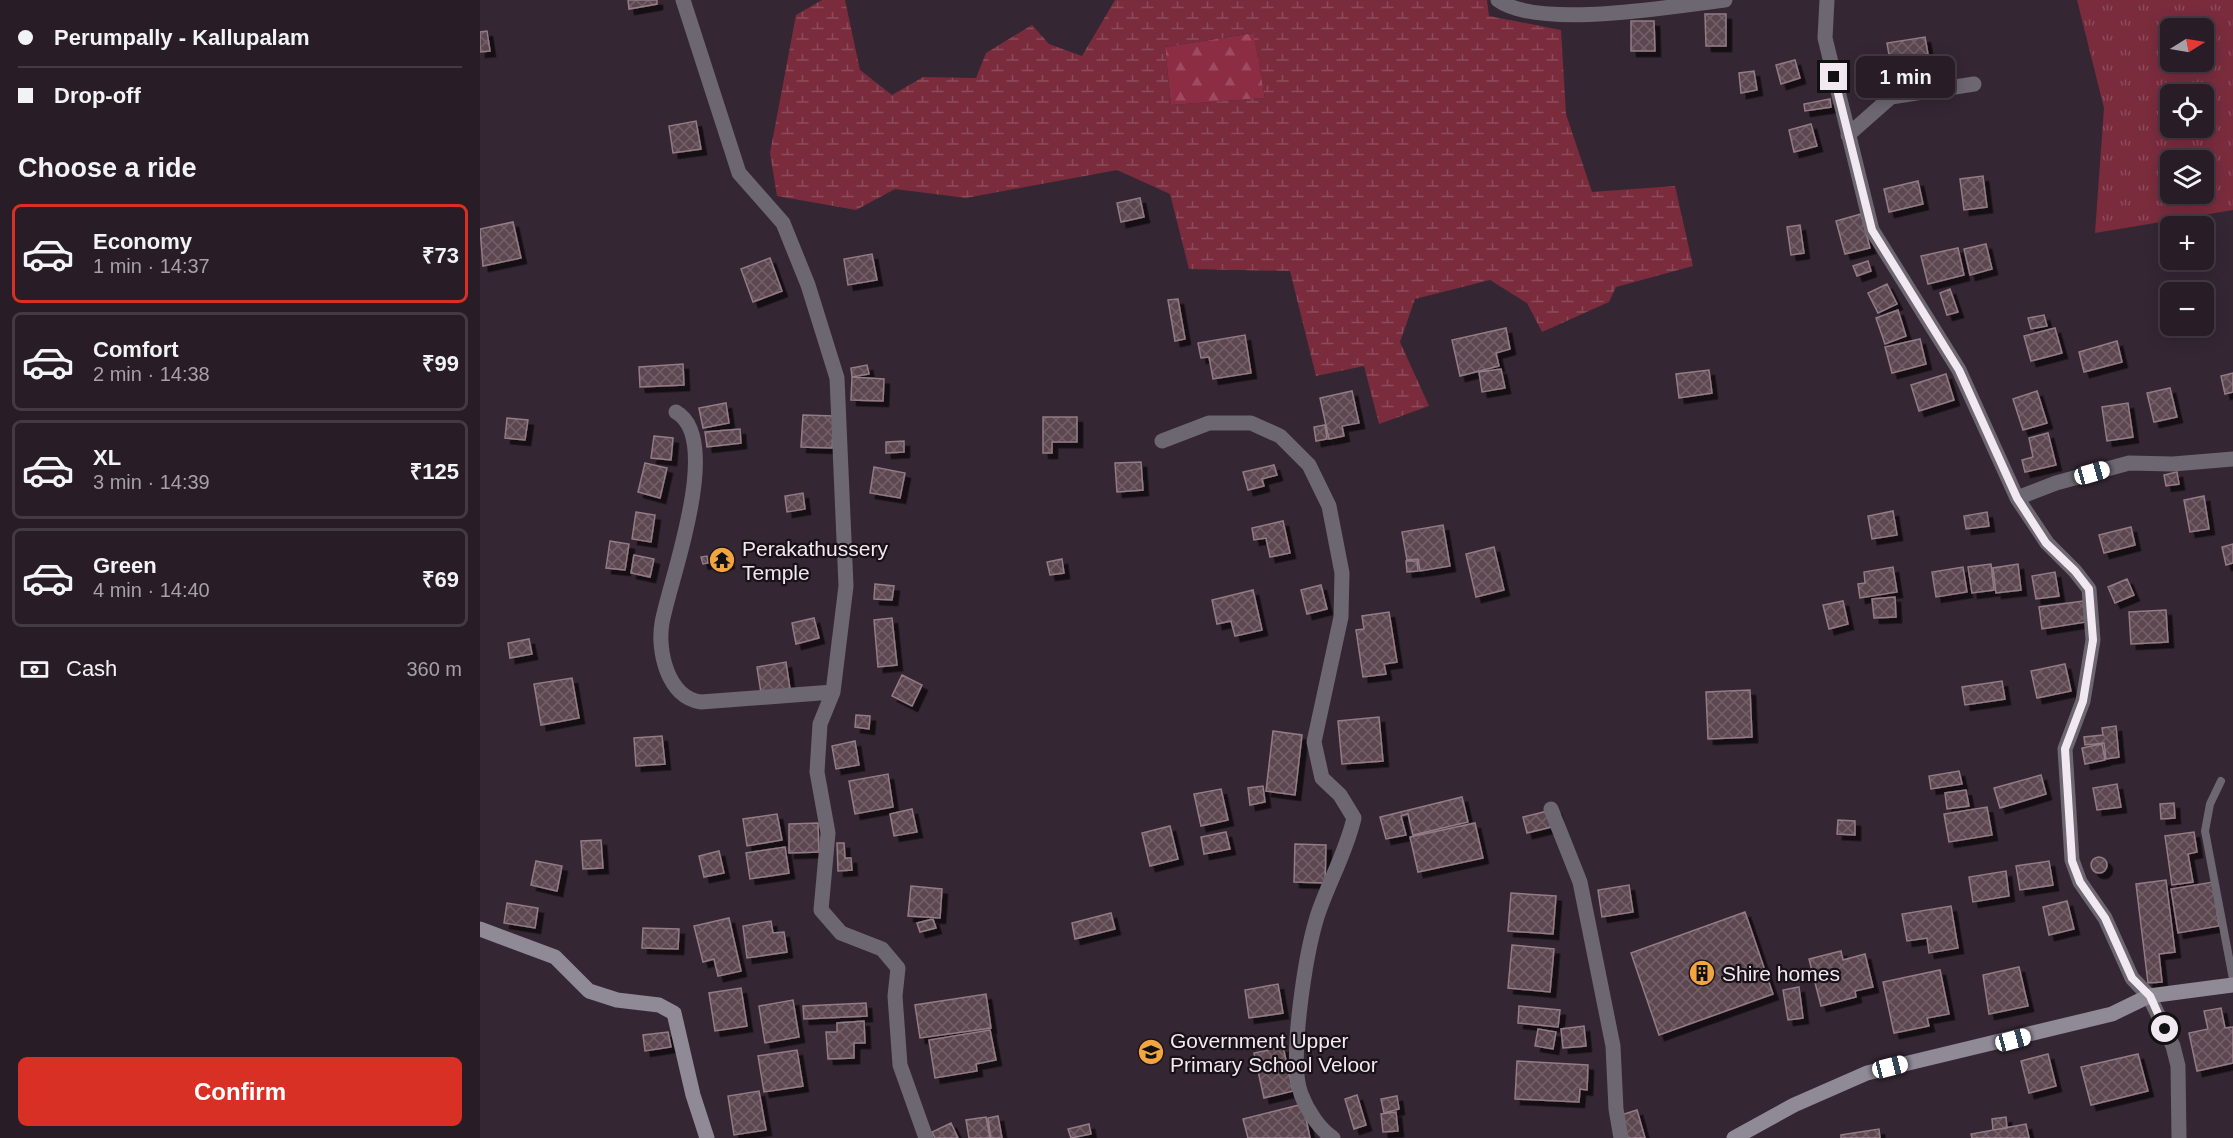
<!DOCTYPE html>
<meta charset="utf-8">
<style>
body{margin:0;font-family:Helvetica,sans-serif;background:#342932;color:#f1f3f6;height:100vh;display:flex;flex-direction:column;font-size:22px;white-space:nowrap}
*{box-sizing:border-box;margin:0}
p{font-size:20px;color:#a5a1a7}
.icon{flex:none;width:33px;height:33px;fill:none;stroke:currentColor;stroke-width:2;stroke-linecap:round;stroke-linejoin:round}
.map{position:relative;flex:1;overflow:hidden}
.details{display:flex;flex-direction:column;background:#281c26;width:480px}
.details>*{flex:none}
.hud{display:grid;align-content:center;height:132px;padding:0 18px;background:#281c26}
.needle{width:39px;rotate:79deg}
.buttons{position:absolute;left:1680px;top:18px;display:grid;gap:12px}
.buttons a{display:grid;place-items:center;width:54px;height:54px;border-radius:9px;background:#281c26;box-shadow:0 3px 15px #0003,0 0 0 2px #443a43;font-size:30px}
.end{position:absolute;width:27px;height:27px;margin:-14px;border:8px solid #f2e8f1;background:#111;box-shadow:0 0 0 3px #111}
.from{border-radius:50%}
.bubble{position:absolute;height:42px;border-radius:9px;background:#281c26;box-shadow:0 3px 15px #0003,0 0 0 2px #443a43;font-size:20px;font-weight:700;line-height:42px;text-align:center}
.car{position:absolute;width:18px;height:36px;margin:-18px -9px;border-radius:8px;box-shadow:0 0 4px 2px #0007;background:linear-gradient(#fff 24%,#345 0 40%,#fff 0 76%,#345 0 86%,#fff 0)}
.hud b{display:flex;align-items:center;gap:21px;height:57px;font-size:22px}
.hud b+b{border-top:2px solid #443a43}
.hud i{width:15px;height:15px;background:#f1f3f6}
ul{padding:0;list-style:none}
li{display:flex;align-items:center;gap:18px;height:99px;margin:0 12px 9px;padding:0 6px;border:3px solid #443a43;border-radius:9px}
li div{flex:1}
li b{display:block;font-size:22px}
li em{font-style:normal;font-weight:700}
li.current{border-color:#d93025}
li>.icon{width:54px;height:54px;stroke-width:1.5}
h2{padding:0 18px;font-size:27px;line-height:72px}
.pay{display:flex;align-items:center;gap:15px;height:66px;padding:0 18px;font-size:22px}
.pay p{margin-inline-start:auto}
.primary-button{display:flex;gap:12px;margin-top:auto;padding:12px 18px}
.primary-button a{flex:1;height:69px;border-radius:9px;background:#d93025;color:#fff;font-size:24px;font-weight:700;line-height:69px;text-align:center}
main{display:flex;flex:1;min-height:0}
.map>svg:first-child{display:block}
.grass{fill:url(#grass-tufts);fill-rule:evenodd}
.forest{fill:url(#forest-firs)}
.wetland{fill:url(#wetland-marsh);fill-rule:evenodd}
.building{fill:url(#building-cross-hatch);stroke:#937b85;stroke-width:1.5;filter:url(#shadow)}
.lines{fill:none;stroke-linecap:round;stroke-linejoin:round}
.lane{stroke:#6c6770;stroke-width:8}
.street{stroke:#6c6770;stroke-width:15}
.secondary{stroke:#908996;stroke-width:15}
.route{stroke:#f2e8f1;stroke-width:8}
.labels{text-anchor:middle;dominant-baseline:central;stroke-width:4.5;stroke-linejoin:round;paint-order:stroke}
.poi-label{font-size:21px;fill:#f2e8f1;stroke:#181117;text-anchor:start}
</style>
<main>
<section class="details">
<div class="hud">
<b><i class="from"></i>Perumpally - Kallupalam</b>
<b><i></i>Drop-off</b>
</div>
<h2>Choose a ride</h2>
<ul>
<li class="current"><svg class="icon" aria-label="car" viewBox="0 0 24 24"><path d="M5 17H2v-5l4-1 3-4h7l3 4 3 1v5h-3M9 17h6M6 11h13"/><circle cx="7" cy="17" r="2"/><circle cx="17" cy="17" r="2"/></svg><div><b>Economy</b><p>1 min · 14:37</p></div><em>₹73</em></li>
<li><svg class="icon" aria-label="car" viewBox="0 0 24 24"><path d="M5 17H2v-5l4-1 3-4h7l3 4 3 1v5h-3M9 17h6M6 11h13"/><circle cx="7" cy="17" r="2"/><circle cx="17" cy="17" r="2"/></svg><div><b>Comfort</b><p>2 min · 14:38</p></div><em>₹99</em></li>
<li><svg class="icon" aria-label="car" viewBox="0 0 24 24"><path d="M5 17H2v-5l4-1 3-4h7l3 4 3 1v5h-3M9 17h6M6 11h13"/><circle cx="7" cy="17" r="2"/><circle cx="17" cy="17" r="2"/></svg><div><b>XL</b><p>3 min · 14:39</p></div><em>₹125</em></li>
<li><svg class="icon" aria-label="car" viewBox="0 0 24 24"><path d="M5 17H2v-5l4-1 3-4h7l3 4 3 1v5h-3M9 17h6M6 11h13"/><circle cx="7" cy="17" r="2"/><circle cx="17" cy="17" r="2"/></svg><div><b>Green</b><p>4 min · 14:40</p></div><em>₹69</em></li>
</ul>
<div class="pay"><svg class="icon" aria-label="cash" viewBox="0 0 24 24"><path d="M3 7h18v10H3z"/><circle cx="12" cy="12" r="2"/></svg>Cash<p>360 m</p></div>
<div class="primary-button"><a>Confirm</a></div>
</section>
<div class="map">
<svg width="1753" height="1138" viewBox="0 0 1753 1138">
<defs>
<pattern id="grass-tufts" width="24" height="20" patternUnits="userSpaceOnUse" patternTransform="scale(1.5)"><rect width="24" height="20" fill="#7a2c3d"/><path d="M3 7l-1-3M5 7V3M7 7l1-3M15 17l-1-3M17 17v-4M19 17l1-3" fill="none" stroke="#8d4b5a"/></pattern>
<pattern id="forest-firs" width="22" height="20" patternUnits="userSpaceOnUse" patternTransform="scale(1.5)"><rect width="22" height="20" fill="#8d2d43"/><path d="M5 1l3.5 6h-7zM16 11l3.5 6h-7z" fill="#9e4b5f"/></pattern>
<pattern id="wetland-marsh" width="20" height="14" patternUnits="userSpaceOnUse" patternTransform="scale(1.5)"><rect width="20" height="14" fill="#7a2c3d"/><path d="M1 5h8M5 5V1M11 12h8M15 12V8" fill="none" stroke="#8d4b5a"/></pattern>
<pattern id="building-cross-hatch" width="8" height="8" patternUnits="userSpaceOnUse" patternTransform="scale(1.5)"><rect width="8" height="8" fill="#5b464f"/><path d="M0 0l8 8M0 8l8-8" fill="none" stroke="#736169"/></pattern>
<filter id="shadow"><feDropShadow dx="5.5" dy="5.5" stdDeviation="0" flood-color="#0009"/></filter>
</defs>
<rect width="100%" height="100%" fill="#352633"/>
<path class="grass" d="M1597 0H1753V210L1615 233 1624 108ZM1690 28H1724V62H1690ZM1690 94H1724V128H1690ZM1690 160H1724V194H1690Z"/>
<path class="forest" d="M774 33 785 98 691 105 685 47Z"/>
<path class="wetland" d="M342 0H365L380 70 412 95 443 77 496 78 506 53 552 25 569 44 602 56 635 0H1007L1009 16 1081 30 1086 114 1112 192 1195 186 1213 266 1136 287 1129 302 1062 332 1047 303 1010 280 935 299 920 342 949 406 899 424 884 366 836 376 810 271 709 269 690 194 637 170 486 198 415 189 376 210 297 196 290 153 316 15ZM773 33 785 98 691 105 685 47Z"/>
<path class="building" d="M148 0H177V4L149 9Z
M1225 14H1246V46H1226Z
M1151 21H1174L1175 51H1151Z
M7 31 10 51 0 52V32Z
M1445 37 1451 72 1413 78 1407 43Z
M1315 60 1320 78 1301 84 1296 65Z
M1274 71 1277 90 1261 93 1259 73Z
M1350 99 1351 107 1325 111 1324 104Z
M216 121 221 149 193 153 189 126Z
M1331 124 1337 146 1314 152 1309 130Z
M1503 176 1507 207 1484 210 1480 179Z
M1438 181 1443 204 1409 212 1404 189Z
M660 198 664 217 641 222 637 203Z
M1381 214 1390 248 1365 254 1356 221Z
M33 222 41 258 3 266 0 229Z
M1320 225 1324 253 1311 255 1307 227Z
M1506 244 1512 269 1490 275 1484 249Z
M1478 248 1484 275 1448 284 1441 256Z
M392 254 397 280 368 285 364 259Z
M290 258 302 291 273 302 261 269Z
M1388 261 1391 271 1377 276 1373 266Z
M1407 284 1417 304 1398 313 1388 293Z
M1470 289 1478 312 1467 315 1460 293Z
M698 299 705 339 695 341 688 300Z
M1418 310 1426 336 1405 344 1396 318Z
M1564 315 1567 326 1551 329 1548 318Z
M1026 328 1030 349 1016 353 1019 366 980 376 972 340Z
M1575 328 1582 353 1551 361 1544 336Z
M765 335 771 373 733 379 729 357 721 358 718 343Z
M1440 339 1446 364 1412 373 1405 347Z
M1637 341 1642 362 1604 372 1599 352Z
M203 364 204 385 160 387 159 367Z
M387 365 389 374 372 377 371 368Z
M1021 369 1025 388 1002 392 999 372Z
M1229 370 1232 393 1199 398 1196 374Z
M1753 373V392L1745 394 1741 376Z
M1466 374 1474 400 1439 411 1431 385Z
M372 377 404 379 403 401 371 400Z
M1690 388 1697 417 1674 422 1667 393Z
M872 391 879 423 862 426 864 436 849 439 840 398Z
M1557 391 1567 423 1543 430 1533 399Z
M246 403 249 423 223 428 219 408Z
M1648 403 1653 437 1627 441 1622 407Z
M323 415 354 416 352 448 321 447Z
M563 417H597V442H572V453H563Z
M27 418 48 420 45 440 25 438Z
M845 425 847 439 836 441 834 427Z
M260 429 261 443 227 447 225 432Z
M1568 433 1576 465 1545 472 1542 460 1553 457 1549 438Z
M174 436 193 438 191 460 171 458Z
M424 441V452L406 453V442Z
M661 462 663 490 637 492 635 463Z
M165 463 187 468 180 498 158 492Z
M794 465 797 475 782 479 784 486 768 490 763 472Z
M394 467 425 473 420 498 390 493Z
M1697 472 1699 484 1686 486 1684 475Z
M323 493 325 509 307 512 305 496Z
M1724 496 1729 529 1710 532 1704 500Z
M1413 511 1417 535 1392 539 1388 516Z
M156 512 175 515 171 542 152 539Z
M1507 512 1509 526 1486 529 1484 516Z
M803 521 810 553 790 557 786 538 774 540 772 528Z
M963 525 970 566 940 571 938 559 927 560 922 532Z
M1651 527 1655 545 1624 553 1619 535Z
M130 541 149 544 145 570 126 568Z
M1753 544V563L1746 565 1742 547Z
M1014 547 1024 590 996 597 986 554Z
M247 554 249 563 238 566 236 556Z
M154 555 174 559 170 577 151 573Z
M227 556 228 563 223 564 221 557Z
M582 559 584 573 570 575 567 562Z
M926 561H937L938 571 927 572Z
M1511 564 1514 590 1492 593 1488 567Z
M1538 564 1541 590 1516 593 1513 568Z
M1413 567 1417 592 1380 598 1378 584 1385 583 1384 572Z
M1483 567 1487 592 1456 597 1452 572Z
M1575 572 1579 596 1556 599 1552 576Z
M1647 579 1654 595 1635 603 1628 587Z
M395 584 414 586 412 600 394 599Z
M841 585 847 609 827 614 821 590Z
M773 590 782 630 755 636 751 621 737 624 732 600Z
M1415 597 1416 617 1394 618 1392 599Z
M1363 601 1368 624 1349 629 1343 605Z
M1603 601 1606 622 1562 629 1559 607Z
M1686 610 1688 642 1651 644 1649 612Z
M909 612 917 662 904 664 906 674 883 677 876 630 884 629 882 616Z
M334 618 339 638 316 644 312 623Z
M412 618 417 665 398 667 394 620Z
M49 639 52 654 30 658 28 643Z
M306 662 310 689 281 693 277 667Z
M1585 664 1591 691 1557 698 1551 671Z
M422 675 442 685 432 706 412 696Z
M92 678 99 718 61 725 54 684Z
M1522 681 1525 699 1485 705 1482 687Z
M1270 690 1272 737 1228 739 1226 692Z
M376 715 390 716 389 729 375 727Z
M899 717 903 761 862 764 858 721Z
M1636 726 1639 757 1626 759 1624 743 1605 745 1604 737 1623 735 1622 728Z
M793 731 822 735 815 795 786 791Z
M182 736 185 764 156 766 154 738Z
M375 741 379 765 356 769 352 746Z
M1622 744 1625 760 1605 764 1602 748Z
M1479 771 1482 784 1451 789 1449 776Z
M408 774 413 807 375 814 369 781Z
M1561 775 1566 794 1520 808 1514 788Z
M1637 784 1641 807 1617 810 1613 788Z
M783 786 785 802 770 805 768 788Z
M741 789 748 820 721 826 714 794Z
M1486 790 1489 806 1467 809 1465 793Z
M982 797 988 822 933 835 928 814 921 816 926 835 906 839 900 817Z
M1694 803 1695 818 1681 819 1680 804Z
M1507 807 1512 835 1469 842 1464 814Z
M432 809 437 832 414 836 410 814Z
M1076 809 1080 825 1047 833 1043 817Z
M297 814 302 840 267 846 263 819Z
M1358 820 1375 821V835L1357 834Z
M338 823 339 852 309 853V824Z
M995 823 1003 858 938 872 930 837Z
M690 826 698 859 670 866 662 833Z
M746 832 750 849 724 854 721 837Z
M1714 832 1717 852 1708 854 1713 882 1692 885 1685 836Z
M121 840 123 868 103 869 101 841Z
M357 843H364L365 858H371L372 870 358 871Z
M815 844 846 845 845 883 814 882Z
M305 847 309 873 270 879 266 853Z
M239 851 244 873 224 877 219 856Z
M1611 865a8 8 0 1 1 16 0a8 8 0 1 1-16 0Z
M56 861 82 866 77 891 51 885Z
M1569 861 1573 885 1540 890 1536 866Z
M1526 871 1529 896 1493 902 1489 877Z
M1686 880 1695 952 1679 954 1682 982 1668 983 1656 884Z
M1733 882 1739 926 1698 933 1691 889Z
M1149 885 1153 912 1122 917 1118 890Z
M431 886 462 889 460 918 428 916Z
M1031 893 1076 896 1073 934 1028 931Z
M1587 901 1594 929 1569 935 1563 907Z
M27 903 58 908 55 928 24 923Z
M1471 906 1478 948 1449 953 1447 938 1427 941 1422 914Z
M1265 912 1293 994 1179 1035 1151 953Z
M631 913 635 929 595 939 592 923Z
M249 918 261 971 238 976 234 959 223 962 214 926Z
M453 919 456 928 440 932 437 923Z
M291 921 293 933 304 932 307 952 267 958 263 926Z
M163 928 199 929 198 949 162 948Z
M1032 945 1074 949 1070 992 1028 988Z
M1361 951 1363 960 1385 954 1393 987 1375 991 1376 997 1341 1006 1329 959Z
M1539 967 1548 1006 1509 1014 1503 975Z
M1460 970 1469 1014 1447 1018 1449 1026 1414 1033 1403 982Z
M798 984 803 1013 769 1018 765 990Z
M1319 987 1323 1018 1308 1020 1303 990Z
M261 988 267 1026 235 1031 229 993Z
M506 994 511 1028 440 1038 435 1005Z
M313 1000 319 1037 285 1043 279 1006Z
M386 1003 387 1016 324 1019 323 1006Z
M1039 1006 1080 1010 1078 1027 1038 1023Z
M1741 1008 1745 1028 1753 1027V1063L1717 1071 1709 1033 1728 1029 1724 1011Z
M384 1021 385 1043H374V1058L348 1059 346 1032H357V1023Z
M1104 1026 1106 1046 1083 1048 1081 1029Z
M1058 1029 1076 1032 1073 1049 1055 1046Z
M510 1030 516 1060 496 1064 497 1071 455 1078 449 1040Z
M188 1032 191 1047 165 1051 163 1035Z
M803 1047 813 1091 784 1098 774 1053Z
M317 1050 323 1086 284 1092 278 1056Z
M1568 1054 1576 1086 1549 1093 1541 1061Z
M1658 1054 1668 1091 1611 1105 1601 1067Z
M1037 1061 1108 1065 1107 1090 1100 1089 1099 1102 1035 1099Z
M279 1091 286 1130 254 1135 248 1096Z
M877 1095 886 1125 874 1129 865 1099Z
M917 1096 919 1109 904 1113 901 1099Z
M823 1104 830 1138H768L763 1119Z
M1157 1110 1165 1138H1144L1138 1116Z
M916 1112 918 1131 903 1132 901 1114Z
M518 1116 522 1138H511L508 1118Z
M506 1117 510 1138H489L486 1120Z
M1526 1117 1527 1128 1513 1130 1512 1119Z
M471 1123 478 1138H455L452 1132Z
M609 1124 611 1134 591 1138 588 1129Z
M1546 1124 1549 1138H1492L1491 1134Z
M1399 1129 1400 1138H1361V1135Z"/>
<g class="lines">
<path class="lane" d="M1741 781 1730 804 1725 831 1753 979"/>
<path class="street" d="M203 0 259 173 303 223 328 285 357 378 366 586 353 692 340 724 337 772 348 833 341 910 361 933 402 949 418 968 415 996 420 1065 446 1138
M1018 0C1059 30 1194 6 1245 0
M1347 0 1345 38 1392 230 1479 370 1537 498 1567 543 1595 571 1609 589 1613 640 1603 701 1585 749 1592 860 1600 882 1625 918 1652 978 1669 996 1693 1046 1698 1066 1699 1138
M1368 135 1411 97 1494 84
M196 412C244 439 189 582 182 623 177 651 188 698 221 702L353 692
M682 441 729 423H771L800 436 829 465 849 506 862 573 861 617 834 742 842 778 860 795 874 818C866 853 848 883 837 917 826 953 808 1061 821 1094 827 1110 839 1129 853 1138
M1537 498 1576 483 1649 463 1693 464 1753 459
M1071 809 1100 882 1133 1046 1136 1109 1141 1138"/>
<path class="secondary" d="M0 929 75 957 109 991 137 1000 179 1005 194 1013 213 1095 227 1138
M1254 1138 1314 1105 1387 1073 1632 1014 1669 996 1753 985"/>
</g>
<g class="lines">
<path class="route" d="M1354 77 1392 230 1479 370 1537 498 1566 543 1595 571 1609 589 1613 640 1603 701 1585 749 1592 861 1600 882 1625 918 1652 978 1670 996 1685 1029"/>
</g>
<defs>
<g id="temple-disc" transform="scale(1.35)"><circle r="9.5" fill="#f1a540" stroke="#181117"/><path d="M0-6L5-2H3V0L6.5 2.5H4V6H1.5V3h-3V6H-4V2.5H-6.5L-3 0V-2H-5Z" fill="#111"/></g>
<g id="building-disc" transform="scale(1.35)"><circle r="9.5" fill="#f1a540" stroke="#181117"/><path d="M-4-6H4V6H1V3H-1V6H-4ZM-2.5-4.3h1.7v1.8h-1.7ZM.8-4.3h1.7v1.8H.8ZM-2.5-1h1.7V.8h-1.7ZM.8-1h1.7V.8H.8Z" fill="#111"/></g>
<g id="school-disc" transform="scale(1.35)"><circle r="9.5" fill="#f1a540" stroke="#181117"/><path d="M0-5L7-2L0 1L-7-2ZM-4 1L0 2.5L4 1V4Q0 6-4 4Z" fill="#111"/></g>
</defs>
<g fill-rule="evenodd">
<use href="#temple-disc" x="242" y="560"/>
<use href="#building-disc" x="1222" y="973"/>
<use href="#school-disc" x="671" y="1052"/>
</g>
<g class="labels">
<g class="poi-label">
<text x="262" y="548">Perakathussery<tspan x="262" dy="24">Temple</tspan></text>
<text x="1242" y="973">Shire homes</text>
<text x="690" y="1040">Government Upper<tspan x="690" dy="24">Primary School Veloor</tspan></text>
</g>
</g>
</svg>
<div class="buttons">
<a><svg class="needle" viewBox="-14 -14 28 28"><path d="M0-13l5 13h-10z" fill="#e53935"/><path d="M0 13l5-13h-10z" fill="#a5a1a7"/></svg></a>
<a><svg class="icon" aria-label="locate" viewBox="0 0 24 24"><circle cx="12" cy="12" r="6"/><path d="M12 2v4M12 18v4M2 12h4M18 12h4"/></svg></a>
<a><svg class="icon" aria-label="layers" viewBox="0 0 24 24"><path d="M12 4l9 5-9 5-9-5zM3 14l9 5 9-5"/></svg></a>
<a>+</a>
<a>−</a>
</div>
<i class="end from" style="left:1685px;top:1029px"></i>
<i class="end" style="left:1354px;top:77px"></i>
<div class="bubble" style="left:1376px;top:56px;width:99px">1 min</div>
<i class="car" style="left:1612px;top:473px;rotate:74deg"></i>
<i class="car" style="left:1533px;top:1040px;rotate:75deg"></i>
<i class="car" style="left:1410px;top:1067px;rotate:76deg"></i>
</div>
</main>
